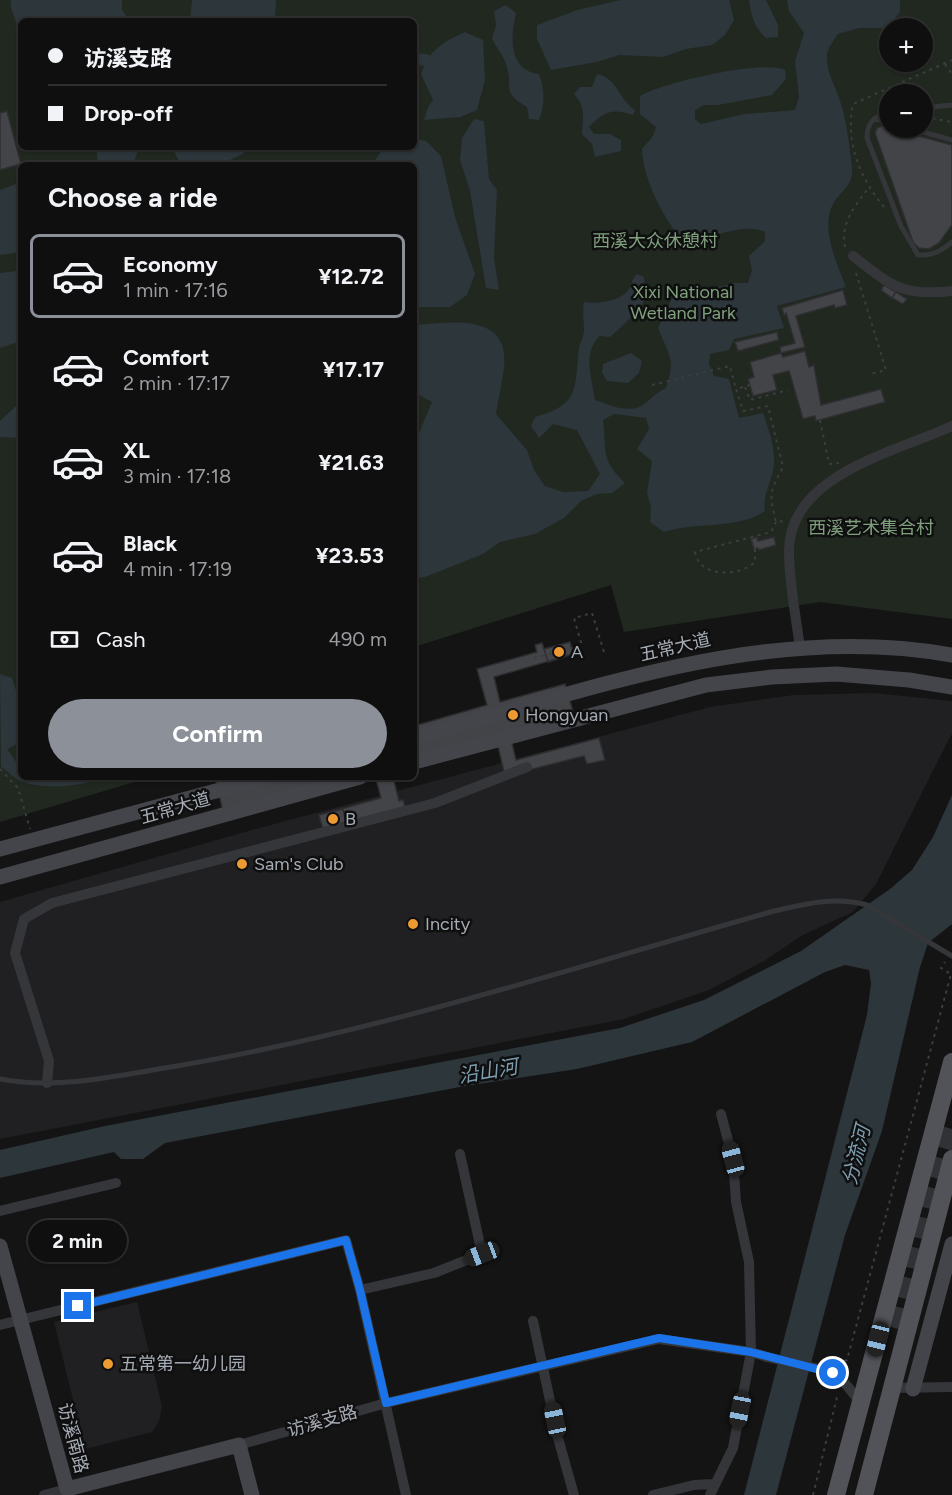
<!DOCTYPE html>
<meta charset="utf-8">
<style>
body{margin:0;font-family:Figtree,"Noto Sans SC",sans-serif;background:#1d1d1e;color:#f1f3f6;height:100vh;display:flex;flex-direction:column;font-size:22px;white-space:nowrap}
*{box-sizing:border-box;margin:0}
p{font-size:20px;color:#9b9c9f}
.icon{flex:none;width:33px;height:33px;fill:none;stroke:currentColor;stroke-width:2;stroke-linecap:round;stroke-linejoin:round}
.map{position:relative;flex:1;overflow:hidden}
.side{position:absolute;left:18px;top:162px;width:399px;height:618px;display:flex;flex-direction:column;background:#0f0f10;border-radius:9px;box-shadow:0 2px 4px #0004,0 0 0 2px #2f2f30}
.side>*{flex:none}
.top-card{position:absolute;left:18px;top:18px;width:399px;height:132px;border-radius:9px;box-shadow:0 2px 4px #0004,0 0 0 2px #2f2f30;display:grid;align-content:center;height:132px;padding:0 30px;background:#0f0f10}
.buttons{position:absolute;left:879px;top:18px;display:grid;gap:12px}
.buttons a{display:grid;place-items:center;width:54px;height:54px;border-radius:50%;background:#0f0f10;box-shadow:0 2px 4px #0004,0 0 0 2px #2f2f30;font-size:30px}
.end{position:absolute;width:27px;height:27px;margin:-14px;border:8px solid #1a73e8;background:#fff;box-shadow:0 0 0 3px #fff}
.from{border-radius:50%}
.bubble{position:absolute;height:42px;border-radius:21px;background:#0f0f10;box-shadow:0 2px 4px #0004,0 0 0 2px #2f2f30;font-size:20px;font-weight:700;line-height:42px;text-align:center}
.car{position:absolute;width:18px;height:36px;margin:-18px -9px;border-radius:8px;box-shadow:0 0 4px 2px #0007;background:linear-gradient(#222 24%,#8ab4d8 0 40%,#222 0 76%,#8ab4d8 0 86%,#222 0)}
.top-card b{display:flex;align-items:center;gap:21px;height:57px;font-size:22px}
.top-card b+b{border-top:2px solid #2f2f30}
.top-card i{width:15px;height:15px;background:#f1f3f6}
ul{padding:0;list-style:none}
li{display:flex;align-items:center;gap:18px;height:84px;margin:0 12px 9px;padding:0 18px;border:3px solid transparent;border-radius:9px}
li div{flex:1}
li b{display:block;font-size:22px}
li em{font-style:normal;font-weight:700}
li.active{border-color:#8c9099}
li>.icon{width:54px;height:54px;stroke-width:1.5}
h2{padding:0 30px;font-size:27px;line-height:72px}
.pay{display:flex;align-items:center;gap:15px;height:66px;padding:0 30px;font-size:22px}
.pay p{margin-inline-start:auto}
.primary-button{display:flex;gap:12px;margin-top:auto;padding:12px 30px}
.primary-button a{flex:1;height:69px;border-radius:36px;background:#8c9099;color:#fff;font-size:24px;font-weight:700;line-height:69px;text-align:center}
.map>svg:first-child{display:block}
.built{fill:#202022}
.green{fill:#202820;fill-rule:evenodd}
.water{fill:#2c363b}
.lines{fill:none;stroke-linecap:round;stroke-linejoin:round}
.canal{stroke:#2c363b;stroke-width:12}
.building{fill:#434448;stroke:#2e2e31;stroke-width:1.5}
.highway-tunnel{stroke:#313235;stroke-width:21;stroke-dasharray:21 10;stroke-linecap:butt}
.path{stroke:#3b3d41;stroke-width:2;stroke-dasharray:3 4.5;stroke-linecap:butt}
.lane{stroke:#35363a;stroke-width:5}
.street{stroke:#35363a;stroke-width:10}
.secondary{stroke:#43454a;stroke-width:15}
.primary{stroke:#515359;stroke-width:18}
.street-bridge{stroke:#35363a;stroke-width:10}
.route{stroke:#1a73e8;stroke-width:8}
.poi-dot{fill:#ee9a33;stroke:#0f0f10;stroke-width:2}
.labels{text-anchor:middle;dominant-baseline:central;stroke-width:5;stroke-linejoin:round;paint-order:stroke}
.park-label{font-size:18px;fill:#7fa07d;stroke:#0f0f10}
.street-label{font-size:18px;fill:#a6acb5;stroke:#0f0f10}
.poi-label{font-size:18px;fill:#a6acb5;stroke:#0f0f10;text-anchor:start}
.water-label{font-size:20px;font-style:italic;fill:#7d9eb0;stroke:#0f0f10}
</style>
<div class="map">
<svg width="952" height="1495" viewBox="0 0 952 1495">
<rect width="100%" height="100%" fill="#141415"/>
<path class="built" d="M874 693 952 701V733L876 884 853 912 801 936 764 961 709 990 624 1019 0 1139V902L234 835 710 707 794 695Z
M137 1302 162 1406 159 1421 152 1432 85 1449 54 1322Z"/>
<path class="green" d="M0 0H952V619L820 602 624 632 611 585 414 647V165H21V777H151L0 822ZM21 21H414V147H21ZM890 28H922V62H890ZM890 94H922V128H890Z"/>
<path class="water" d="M11 0H122V10L130 21H21V78C12 54 19 49 17 27 16 16 9 11 11 0Z
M192 0H276L275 21H190Z
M621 0H729L734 20 725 35 712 45 686 49 663 57 619 55 597 62 551 70 537 39V25L577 10Z
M749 0H766L778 25V37L766 38C754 27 751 16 749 0Z
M787 0H900V12L887 28H859L838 34C834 40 828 48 827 54 826 72 834 83 839 98 847 120 849 144 852 167 854 187 839 191 832 206 821 230 837 264 846 287L777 306 784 328 734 339 729 350 710 354 709 364 714 376 729 379 739 418 763 413C770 434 778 453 772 475 768 489 763 496 765 511 736 530 697 521 664 532L650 522 651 507 647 493 652 461 637 449 649 429 646 418 614 414 603 420C607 452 600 459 625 483L612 493 597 494 581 501 564 518 535 534 500 542 483 554 425 577 414 578V445L432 402 419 395 414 399V325C451 323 510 311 504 368 502 384 498 399 496 414L527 450 534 470 545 486 563 492 588 491 600 474 577 430 553 424 539 438 531 426 535 417C581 404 574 389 579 348 580 342 584 337 584 330 584 320 582 312 584 302 598 304 616 302 627 292 632 287 631 279 637 274L644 277C644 284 647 290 646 296 645 306 618 330 610 337L600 336C582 352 592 379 595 400 609 405 629 414 643 405 651 399 657 392 666 388 676 357 669 356 658 328L672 298 734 283H748L752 270 749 256 765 241V232C740 221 709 242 683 241 663 218 643 179 642 149L653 136 656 127 640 114V96C661 83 763 59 785 70L786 79 772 95 718 105H704L695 110V119L701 124 745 114 795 110 799 97 795 61 804 33 789 11Z
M506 5 516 13C510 38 509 70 539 74 545 91 545 103 539 120L529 119 527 107C500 92 514 87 506 64 503 55 496 47 492 39L496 25 494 11Z
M465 32 483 40 485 80 477 110 460 117 424 120 428 107 433 100 421 74C429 50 443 42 465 32Z
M597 74C619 79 618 99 635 110L633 115C613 108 604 111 589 127L594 134H610L621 140V151L595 157 592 144 582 134C583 117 586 107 574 94L580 87H592Z
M474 119 484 121 489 179 497 190 494 258 499 290 486 288 470 191 460 160 462 138Z
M414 139 426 141 441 156 455 217 475 274 467 295 450 307H414V165H372L384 147H414Z
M90 147H139L133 165H98L97 152Z
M172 147H244V153L224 163 181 165Z
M21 182V252L0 255V190Z
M16 271 21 272V341L0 348V273Z
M631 353 642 361 639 373 628 383 607 381 602 373 603 364Z
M18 404H21V438L0 437V421Z
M0 674 12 678 21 706V742L7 749 21 769V777H104C81 787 44 790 20 781 14 778 8 771 1 767Z
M952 795V924L928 943 920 967 882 1131 845 1235 776 1495H744L867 1015 871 983 869 970 845 965 825 972 692 1042 577 1069 465 1086 165 1143 143 1159H121L114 1152 0 1178V1150L105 1126 620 1028 704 1000 801 951 890 889 912 870 933 837Z"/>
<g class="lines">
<path class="canal" d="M414 59 426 60"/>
</g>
<path class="building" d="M7 111 21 164 0 170V113Z
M882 126 952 145V225L939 243 929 249 919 248 913 242 875 133 877 128Z
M884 285 896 292 892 298 881 290Z
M843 290 847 305 835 308 834 305 796 316 805 347 781 353 780 347 795 343 786 313 784 316 782 308Z
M896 292 907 299 903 304 892 298Z
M777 332 779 340 738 351 735 342Z
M805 351 809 367 814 365 821 405 881 389 885 402 816 421 815 416 803 419 789 371 773 375 777 390 753 396 748 379 754 377 750 362 781 353 783 357Z
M757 537 758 541 774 537 776 545 759 550 758 548 754 549 751 539Z
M570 642 573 654 494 677 500 702 565 684 577 725 512 743 516 760 599 738 605 760 587 764 584 756 505 776 498 746 414 769V726L487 705 477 669 537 652 535 645 542 643 544 649Z
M570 642 573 654 548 662 544 649Z
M231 777H393L399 801 403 800 405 807 323 829 319 815 381 798 376 779 225 820 216 781Z
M343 809 346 823 323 829 319 815Z"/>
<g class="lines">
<path class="highway-tunnel" d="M899 1329 930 1203 952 1127"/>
<path class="path" d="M945 64 952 74
M925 117 952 122
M884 207C860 178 845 143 853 104L952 60
M845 247C840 222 855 207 869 187
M856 273 886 370 871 374
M652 385 730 366 736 389
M750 385 736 389 743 411 768 406 783 467C769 494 769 492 776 522L784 521
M745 387 750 400 788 390
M820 420 829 464 839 463
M755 549V562C739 577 699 578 695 552L771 532 776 522
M534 658 582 646 574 618 592 613 604 652
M0 769 18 788 30 829
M837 1363 847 1360 951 974 941 968 945 962
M813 1495 838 1393"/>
<path class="lane" d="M922 108 952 105
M890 113C874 116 867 122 867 138L901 226 918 255C933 256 941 251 952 242
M874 119 890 122
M909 128 952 140
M0 1079C57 1090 115 1076 171 1067 375 1033 575 967 774 911 806 904 834 896 867 905L952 956"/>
<path class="street" d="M853 256C890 285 903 297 952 291
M800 648C796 616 789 583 789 552 788 475 896 452 952 426
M47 1083 49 1061 15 953 24 919 52 903 435 803 527 767
M0 1211 116 1183
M360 1290 434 1273 482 1254 460 1154
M533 1321 558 1438 574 1495
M0 1325 346 1240 360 1290 406 1495
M828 1371C844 1378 850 1391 862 1404
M892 1388 952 1387
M239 1445 386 1403 659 1339 751 1352 767 1357
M44 1495 67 1489
M653 1495 694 1485 713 1484
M710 1495 733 1448 751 1352 749 1262 736 1202 733 1159 721 1114"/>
<path class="secondary" d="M414 738C590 690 767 622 952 655
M414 762 706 685 772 677 836 674 909 680 952 687
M0 849 268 777
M0 877 360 777
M0 1246 67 1489 239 1445 252 1495
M913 1389 952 1244"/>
<path class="primary" d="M836 1495 952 1062
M864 1495 952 1159"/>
<path class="street-bridge" d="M767 1357 828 1371"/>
</g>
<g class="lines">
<path class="route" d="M78 1306 346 1240 360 1290 386 1403 659 1338 751 1352 833 1373"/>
</g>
<g class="poi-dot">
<circle cx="559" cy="652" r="6"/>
<circle cx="513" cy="715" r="6"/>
<circle cx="333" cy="819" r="6"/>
<circle cx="242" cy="864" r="6"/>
<circle cx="413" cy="924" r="6"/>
<circle cx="108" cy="1364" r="6"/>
</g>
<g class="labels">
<g class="park-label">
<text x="655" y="241">西溪大众休憩村</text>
<text x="683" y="292">Xixi National<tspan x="683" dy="21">Wetland Park</tspan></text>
<text x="871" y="528">西溪艺术集合村</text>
</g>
<g class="street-label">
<text transform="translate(675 647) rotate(-13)">五常大道</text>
<text transform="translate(175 808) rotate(-16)">五常大道</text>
<text transform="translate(322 1421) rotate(-16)">访溪支路</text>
<text transform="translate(73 1438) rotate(75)">访溪南路</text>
</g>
<g class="poi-label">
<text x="571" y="652">A</text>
<text x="525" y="715">Hongyuan</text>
<text x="345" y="819">B</text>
<text x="254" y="864">Sam's Club</text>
<text x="425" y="924">Incity</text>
<text x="120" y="1364">五常第一幼儿园</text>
</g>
<g class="water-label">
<text transform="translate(488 1071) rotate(-10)">沿山河</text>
<text transform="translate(856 1155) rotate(-76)">分流河</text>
</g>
</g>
</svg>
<div class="buttons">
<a>+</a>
<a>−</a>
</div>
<i class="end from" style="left:833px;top:1373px"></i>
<i class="end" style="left:78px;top:1306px"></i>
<div class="bubble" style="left:28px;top:1220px;width:99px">2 min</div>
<i class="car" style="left:733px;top:1159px;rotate:345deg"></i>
<i class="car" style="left:482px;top:1254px;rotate:249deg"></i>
<i class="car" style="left:878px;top:1339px;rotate:194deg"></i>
<i class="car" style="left:740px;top:1410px;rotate:191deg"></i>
<i class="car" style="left:555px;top:1420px;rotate:348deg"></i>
<div class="top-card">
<b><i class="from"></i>访溪支路</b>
<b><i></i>Drop-off</b>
</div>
<section class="side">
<h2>Choose a ride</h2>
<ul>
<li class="active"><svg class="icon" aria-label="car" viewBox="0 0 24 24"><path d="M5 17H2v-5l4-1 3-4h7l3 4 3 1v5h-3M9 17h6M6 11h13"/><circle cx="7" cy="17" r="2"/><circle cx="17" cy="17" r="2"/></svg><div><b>Economy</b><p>1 min · 17:16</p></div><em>¥12.72</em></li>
<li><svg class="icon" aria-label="car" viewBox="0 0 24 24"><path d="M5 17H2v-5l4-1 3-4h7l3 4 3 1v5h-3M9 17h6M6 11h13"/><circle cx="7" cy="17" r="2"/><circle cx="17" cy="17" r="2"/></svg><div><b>Comfort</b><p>2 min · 17:17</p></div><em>¥17.17</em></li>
<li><svg class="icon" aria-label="car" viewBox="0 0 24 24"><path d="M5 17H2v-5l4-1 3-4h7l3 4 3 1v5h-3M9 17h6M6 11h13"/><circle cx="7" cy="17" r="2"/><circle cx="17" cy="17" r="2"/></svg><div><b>XL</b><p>3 min · 17:18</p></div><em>¥21.63</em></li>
<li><svg class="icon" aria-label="car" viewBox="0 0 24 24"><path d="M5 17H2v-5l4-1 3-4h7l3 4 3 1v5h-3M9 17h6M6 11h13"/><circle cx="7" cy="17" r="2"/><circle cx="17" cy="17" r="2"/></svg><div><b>Black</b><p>4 min · 17:19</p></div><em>¥23.53</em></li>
</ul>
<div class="pay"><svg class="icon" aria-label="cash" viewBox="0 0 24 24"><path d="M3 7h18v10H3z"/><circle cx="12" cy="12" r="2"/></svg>Cash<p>490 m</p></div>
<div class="primary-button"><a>Confirm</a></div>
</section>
</div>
